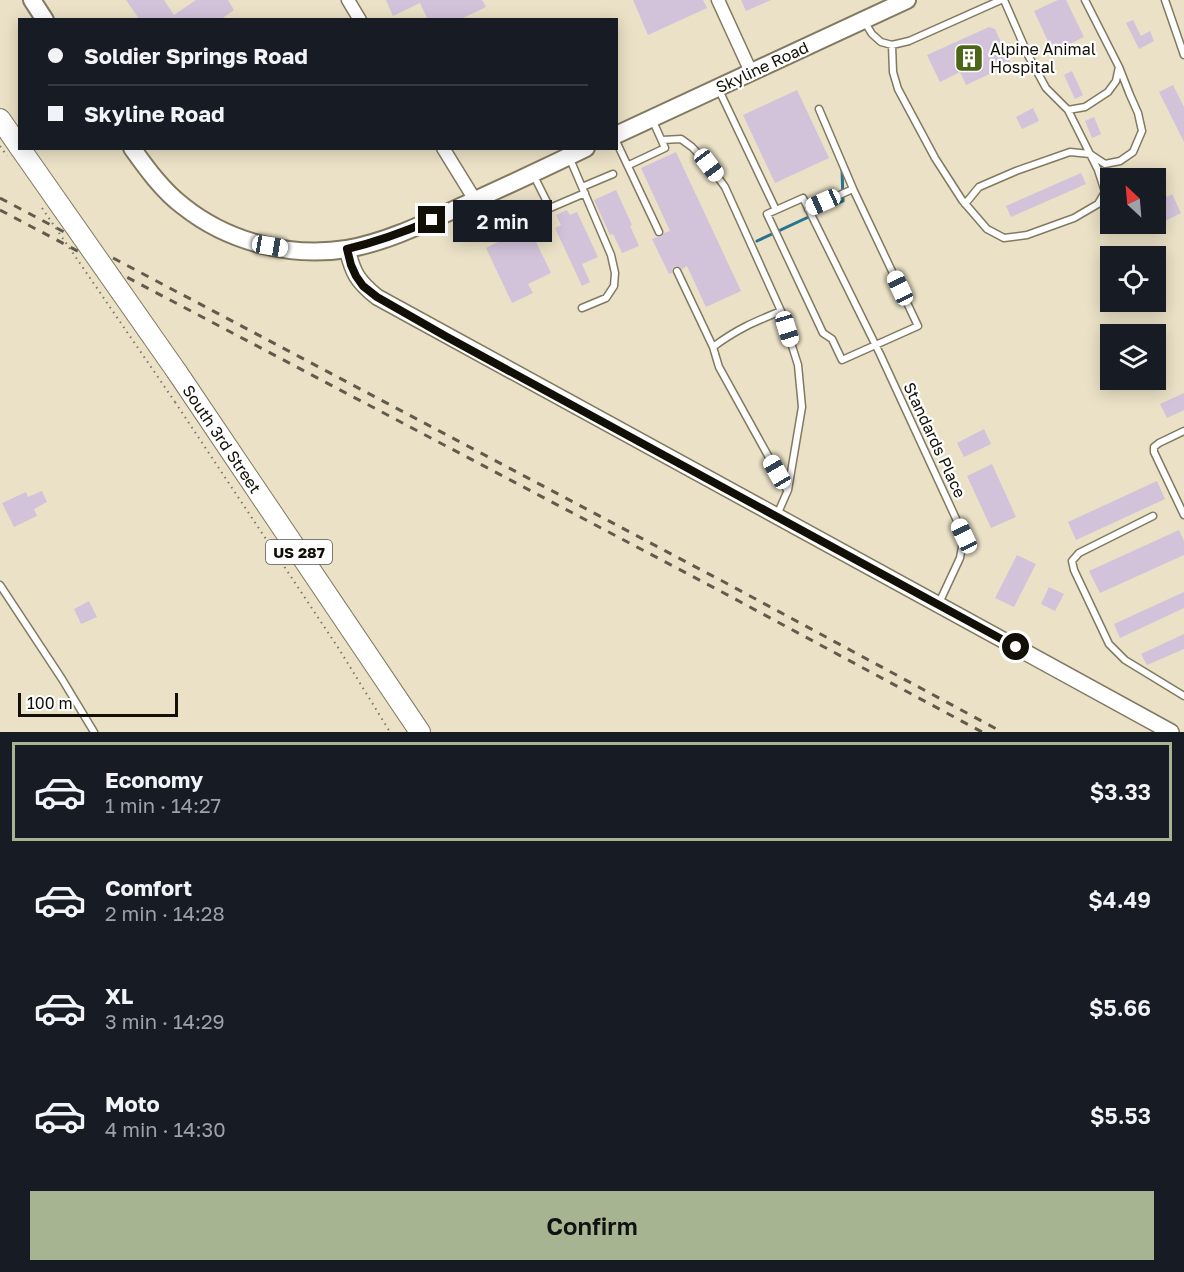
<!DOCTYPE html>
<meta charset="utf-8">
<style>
body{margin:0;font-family:"Golos Text",sans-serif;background:#20242c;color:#f1f3f6;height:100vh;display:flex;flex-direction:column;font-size:22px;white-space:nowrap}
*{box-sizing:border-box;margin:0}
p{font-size:20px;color:#9ea1a6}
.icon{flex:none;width:33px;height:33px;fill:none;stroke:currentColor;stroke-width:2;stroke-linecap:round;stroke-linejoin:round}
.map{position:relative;height:732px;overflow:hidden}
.sheet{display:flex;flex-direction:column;background:#171b24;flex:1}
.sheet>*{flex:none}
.top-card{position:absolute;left:18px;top:18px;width:600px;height:132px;border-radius:0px;box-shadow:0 3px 15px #0003;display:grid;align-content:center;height:132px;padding:0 30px;background:#171b24}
.needle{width:39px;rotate:334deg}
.controls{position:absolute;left:1100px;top:168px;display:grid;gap:12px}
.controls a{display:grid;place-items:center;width:66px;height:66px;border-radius:0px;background:#171b24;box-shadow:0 3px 15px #0003;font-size:30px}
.scale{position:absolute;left:18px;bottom:15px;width:160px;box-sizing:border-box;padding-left:6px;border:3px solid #120f06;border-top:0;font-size:16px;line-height:21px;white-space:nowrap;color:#120f06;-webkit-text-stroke:4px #fff;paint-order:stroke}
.end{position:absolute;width:27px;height:27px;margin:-14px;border:8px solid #120f06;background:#fff;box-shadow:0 0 0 3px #fff}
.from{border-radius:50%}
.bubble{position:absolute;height:42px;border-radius:0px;background:#171b24;box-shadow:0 3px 15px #0003;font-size:20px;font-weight:600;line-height:42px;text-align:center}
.car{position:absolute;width:18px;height:36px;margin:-18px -9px;border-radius:8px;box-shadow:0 0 4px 2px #0007;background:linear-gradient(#fff 24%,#345 0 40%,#fff 0 76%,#345 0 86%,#fff 0)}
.top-card b{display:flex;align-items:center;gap:21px;height:57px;font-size:22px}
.top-card b+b{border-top:2px solid #363941}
.top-card i{width:15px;height:15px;background:#f1f3f6}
ul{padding:10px 0 0;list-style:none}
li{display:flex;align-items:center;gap:18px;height:99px;margin:0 12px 9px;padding:0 18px;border:3px solid transparent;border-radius:0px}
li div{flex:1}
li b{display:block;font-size:22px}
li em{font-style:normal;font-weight:600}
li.on{border-color:#a6b492}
li>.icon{width:54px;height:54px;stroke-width:1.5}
.button{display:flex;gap:12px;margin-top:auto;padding:12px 30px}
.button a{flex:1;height:69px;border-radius:0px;background:#a6b492;color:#111;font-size:24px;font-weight:600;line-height:69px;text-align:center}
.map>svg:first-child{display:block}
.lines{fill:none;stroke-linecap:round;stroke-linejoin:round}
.stream{stroke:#287391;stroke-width:3}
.building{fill:#d2c3db}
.service-casing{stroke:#827961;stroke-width:9}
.minor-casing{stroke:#827961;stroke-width:15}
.tertiary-casing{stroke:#827961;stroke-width:18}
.secondary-casing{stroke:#827961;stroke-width:20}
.trunk-casing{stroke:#827961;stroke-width:22}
.path{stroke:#7b7564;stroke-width:2;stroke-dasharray:1.5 4.5;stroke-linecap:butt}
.service{stroke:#fff;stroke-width:6}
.minor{stroke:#fff;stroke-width:12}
.tertiary{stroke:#fff;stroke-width:15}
.secondary{stroke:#fff;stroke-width:16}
.trunk{stroke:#fff;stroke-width:20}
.rail{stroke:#605b4b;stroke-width:3;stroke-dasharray:8 8;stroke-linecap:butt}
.trunk-bridge-casing{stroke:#827961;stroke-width:22;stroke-linecap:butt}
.path-bridge{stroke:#7b7564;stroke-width:2;stroke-dasharray:1.5 4.5;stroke-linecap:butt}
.trunk-bridge{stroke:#fff;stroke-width:20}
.route{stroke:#120f06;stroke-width:8}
.labels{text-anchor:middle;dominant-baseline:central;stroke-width:4.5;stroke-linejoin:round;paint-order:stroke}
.shield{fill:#fff;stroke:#595751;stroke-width:1.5}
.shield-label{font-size:15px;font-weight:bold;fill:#120f06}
.poi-label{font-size:16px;fill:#120f06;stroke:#fff;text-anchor:start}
.street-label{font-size:16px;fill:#120f06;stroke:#fff}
</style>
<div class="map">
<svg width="1184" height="732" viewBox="0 0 1184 732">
<rect width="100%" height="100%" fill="#eae1c6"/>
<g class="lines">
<path class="stream" d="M757 241 843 201 842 169"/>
</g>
<path class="building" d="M126 0H164L174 15 196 0H228L234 10 220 20H140Z
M386 0H482L486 7 459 20H428L420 3 393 16Z
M633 0H703L707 8 648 35Z
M741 0H771L746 11Z
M1058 0H1066L1084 37 1053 52 1034 11Z
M1133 20 1141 36 1150 31 1154 41 1139 49 1126 23Z
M989 27 995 29 1011 64 966 85 960 72 940 82 927 55Z
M1072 71 1083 95 1075 99 1064 75Z
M1173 85 1184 107V142L1159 92Z
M797 90 829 158 775 183 743 115Z
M1033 108 1039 121 1022 129 1016 117Z
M1094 117 1101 134 1092 138 1085 121Z
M676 152 741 291 706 307 687 266 682 269 679 266H675L672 269V273L669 274 652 239 657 237H661L664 233 670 231 641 168Z
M1081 173 1086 184 1011 217 1006 206Z
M1163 188 1167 197 1172 194 1181 213 1165 221 1155 200V192Z
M616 190 632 225 630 226 639 246 622 253 613 234 610 235 594 200Z
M567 210 570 215 577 212 598 257 582 264 590 282 582 286 555 228 561 225 556 215Z
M524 217 551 273 528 284 533 293 512 303 486 248 514 234 510 224Z
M1184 393V410L1167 418 1160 404Z
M984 429 991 444 964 457 957 443Z
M992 464 1016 517 991 528 967 476Z
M1157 481 1165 499 1076 540 1068 522Z
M42 491 47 502 34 509 37 516 14 527 2 503 26 492 28 497Z
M1179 530 1184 541V555L1100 593 1089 571Z
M1017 555 1036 564 1014 607 995 598Z
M1049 587 1064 594 1055 611 1041 604Z
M1184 592V608L1120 638 1114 624Z
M89 601 97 617 81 624 74 609Z
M1184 634V649L1147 665 1141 654Z"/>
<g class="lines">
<g class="service-casing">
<path id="service" d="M1004 0 1028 55 1046 88 1068 110 1085 107 1108 92 1116 81 1119 67 1085 0
M1165 0 1184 55
M864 21 872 34 881 42 892 45 909 41 1001 0
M892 45 893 72 898 89 935 158 962 200 987 229 1004 238 1027 235 1074 218 1098 204 1105 192 1098 170 1068 110
M718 88 776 210 767 214 823 333 832 339 842 360 918 326 854 191 819 109
M662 140 681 139 692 147 709 165 725 187 781 311 798 365 802 407 788 490 777 515
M616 141 659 232
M570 159 611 255 615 273 614 286 606 298 582 308
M629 165 665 148 652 119
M533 174 550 208 585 193
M582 187 613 174
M965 204 979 187 1016 171 1070 152 1090 154 1105 164 1120 161 1133 152 1142 131 1138 113 1130 95 1119 67
M808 209 853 189
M776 210 803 198 880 354 964 536 960 558 939 603
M677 271 713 347
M781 311C754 322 737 329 713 347L719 367 787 490
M1184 431 1159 443 1154 447V452L1184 515
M1153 516 1079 553 1072 561 1074 570 1109 644 1125 660 1184 696
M0 585 62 679 94 732"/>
</g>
<g class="minor-casing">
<path id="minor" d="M348 0 360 20
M718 0 751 72
M443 148 475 200"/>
</g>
<g class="tertiary-casing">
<path id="tertiary" d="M347 249C353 273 357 281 377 297L1171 732"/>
</g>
<g class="secondary-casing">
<path id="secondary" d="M32 0 45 20
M616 135 907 0
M132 148C147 169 163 191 183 206 228 242 290 258 347 249 387 242 425 223 462 206 504 187 545 168 586 148"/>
</g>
<g class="trunk-casing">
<path id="trunk" d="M0 119 20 148
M177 372 420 732"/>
</g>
<path class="path" d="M175 402 339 649 390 732"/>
<use href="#service" class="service"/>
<use href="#minor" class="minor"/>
<use href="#tertiary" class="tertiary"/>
<use href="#secondary" class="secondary"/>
<use href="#trunk" class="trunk"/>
<path class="rail" d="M0 198 726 583 1002 732
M0 210 722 592 982 732"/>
<g class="trunk-bridge-casing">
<path id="trunk-bridge" d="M20 148 177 372"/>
</g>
<path class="path-bridge" d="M0 146 7 156
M42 208 175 402"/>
<use href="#trunk-bridge" class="trunk-bridge"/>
</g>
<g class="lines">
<path class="route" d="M432 220C404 232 376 242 347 249L351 265 356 276 363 286 377 297 447 337 1016 647"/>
</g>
<defs>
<g id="building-square" transform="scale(1.5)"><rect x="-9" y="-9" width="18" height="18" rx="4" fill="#4b6617" stroke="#fff"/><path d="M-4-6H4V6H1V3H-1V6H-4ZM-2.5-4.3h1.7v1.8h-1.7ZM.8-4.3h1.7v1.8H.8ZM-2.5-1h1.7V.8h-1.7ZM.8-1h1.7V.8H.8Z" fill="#fff"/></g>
</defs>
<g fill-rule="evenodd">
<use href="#building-square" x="969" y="58"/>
</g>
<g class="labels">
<rect class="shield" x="266" y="540" width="66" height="24" rx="4.5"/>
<g class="shield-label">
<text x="299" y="552">US 287</text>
</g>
<g class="poi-label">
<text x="990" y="49">Alpine Animal<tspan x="990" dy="18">Hospital</tspan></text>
</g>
<g class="street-label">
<text transform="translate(762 67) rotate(-25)">Skyline Road</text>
<text transform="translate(222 439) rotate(56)">South 3rd Street</text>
<text transform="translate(935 440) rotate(65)">Standards Place</text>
</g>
</g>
</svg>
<div class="controls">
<a><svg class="needle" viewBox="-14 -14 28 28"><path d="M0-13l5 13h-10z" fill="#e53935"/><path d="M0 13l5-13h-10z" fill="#9ea1a6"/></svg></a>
<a><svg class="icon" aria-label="locate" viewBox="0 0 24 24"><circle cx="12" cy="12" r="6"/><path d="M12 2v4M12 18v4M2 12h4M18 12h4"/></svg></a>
<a><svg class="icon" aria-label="layers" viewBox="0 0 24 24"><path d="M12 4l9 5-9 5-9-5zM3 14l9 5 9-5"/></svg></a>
</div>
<div class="scale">100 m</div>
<i class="end from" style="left:1016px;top:647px"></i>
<i class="end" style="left:432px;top:220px"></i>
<div class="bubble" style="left:453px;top:200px;width:99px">2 min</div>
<i class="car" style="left:709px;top:165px;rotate:143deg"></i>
<i class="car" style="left:823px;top:202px;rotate:246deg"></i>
<i class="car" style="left:270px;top:246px;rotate:100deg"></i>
<i class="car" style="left:900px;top:288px;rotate:335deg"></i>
<i class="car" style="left:787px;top:329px;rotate:163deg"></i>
<i class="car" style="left:777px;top:472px;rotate:330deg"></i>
<i class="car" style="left:964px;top:536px;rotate:335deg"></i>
<div class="top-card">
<b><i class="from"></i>Soldier Springs Road</b>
<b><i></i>Skyline Road</b>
</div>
</div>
<section class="sheet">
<ul>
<li class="on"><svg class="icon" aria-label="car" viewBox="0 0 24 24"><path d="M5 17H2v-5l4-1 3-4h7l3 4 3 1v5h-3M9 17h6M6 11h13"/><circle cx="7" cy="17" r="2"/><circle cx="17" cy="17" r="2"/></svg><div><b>Economy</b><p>1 min · 14:27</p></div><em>$3.33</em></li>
<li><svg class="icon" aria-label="car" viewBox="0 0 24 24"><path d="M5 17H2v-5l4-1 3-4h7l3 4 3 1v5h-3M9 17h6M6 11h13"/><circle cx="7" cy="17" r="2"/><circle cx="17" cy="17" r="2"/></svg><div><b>Comfort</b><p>2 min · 14:28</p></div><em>$4.49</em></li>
<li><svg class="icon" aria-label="car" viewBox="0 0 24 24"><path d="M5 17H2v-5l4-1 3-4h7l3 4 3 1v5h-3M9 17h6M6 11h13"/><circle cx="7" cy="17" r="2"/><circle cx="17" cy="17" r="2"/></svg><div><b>XL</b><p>3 min · 14:29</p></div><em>$5.66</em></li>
<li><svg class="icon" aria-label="car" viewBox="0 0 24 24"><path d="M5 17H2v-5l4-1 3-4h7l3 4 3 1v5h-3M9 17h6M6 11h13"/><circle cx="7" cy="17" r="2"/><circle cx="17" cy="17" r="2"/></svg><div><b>Moto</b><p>4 min · 14:30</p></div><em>$5.53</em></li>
</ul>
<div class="button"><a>Confirm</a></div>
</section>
